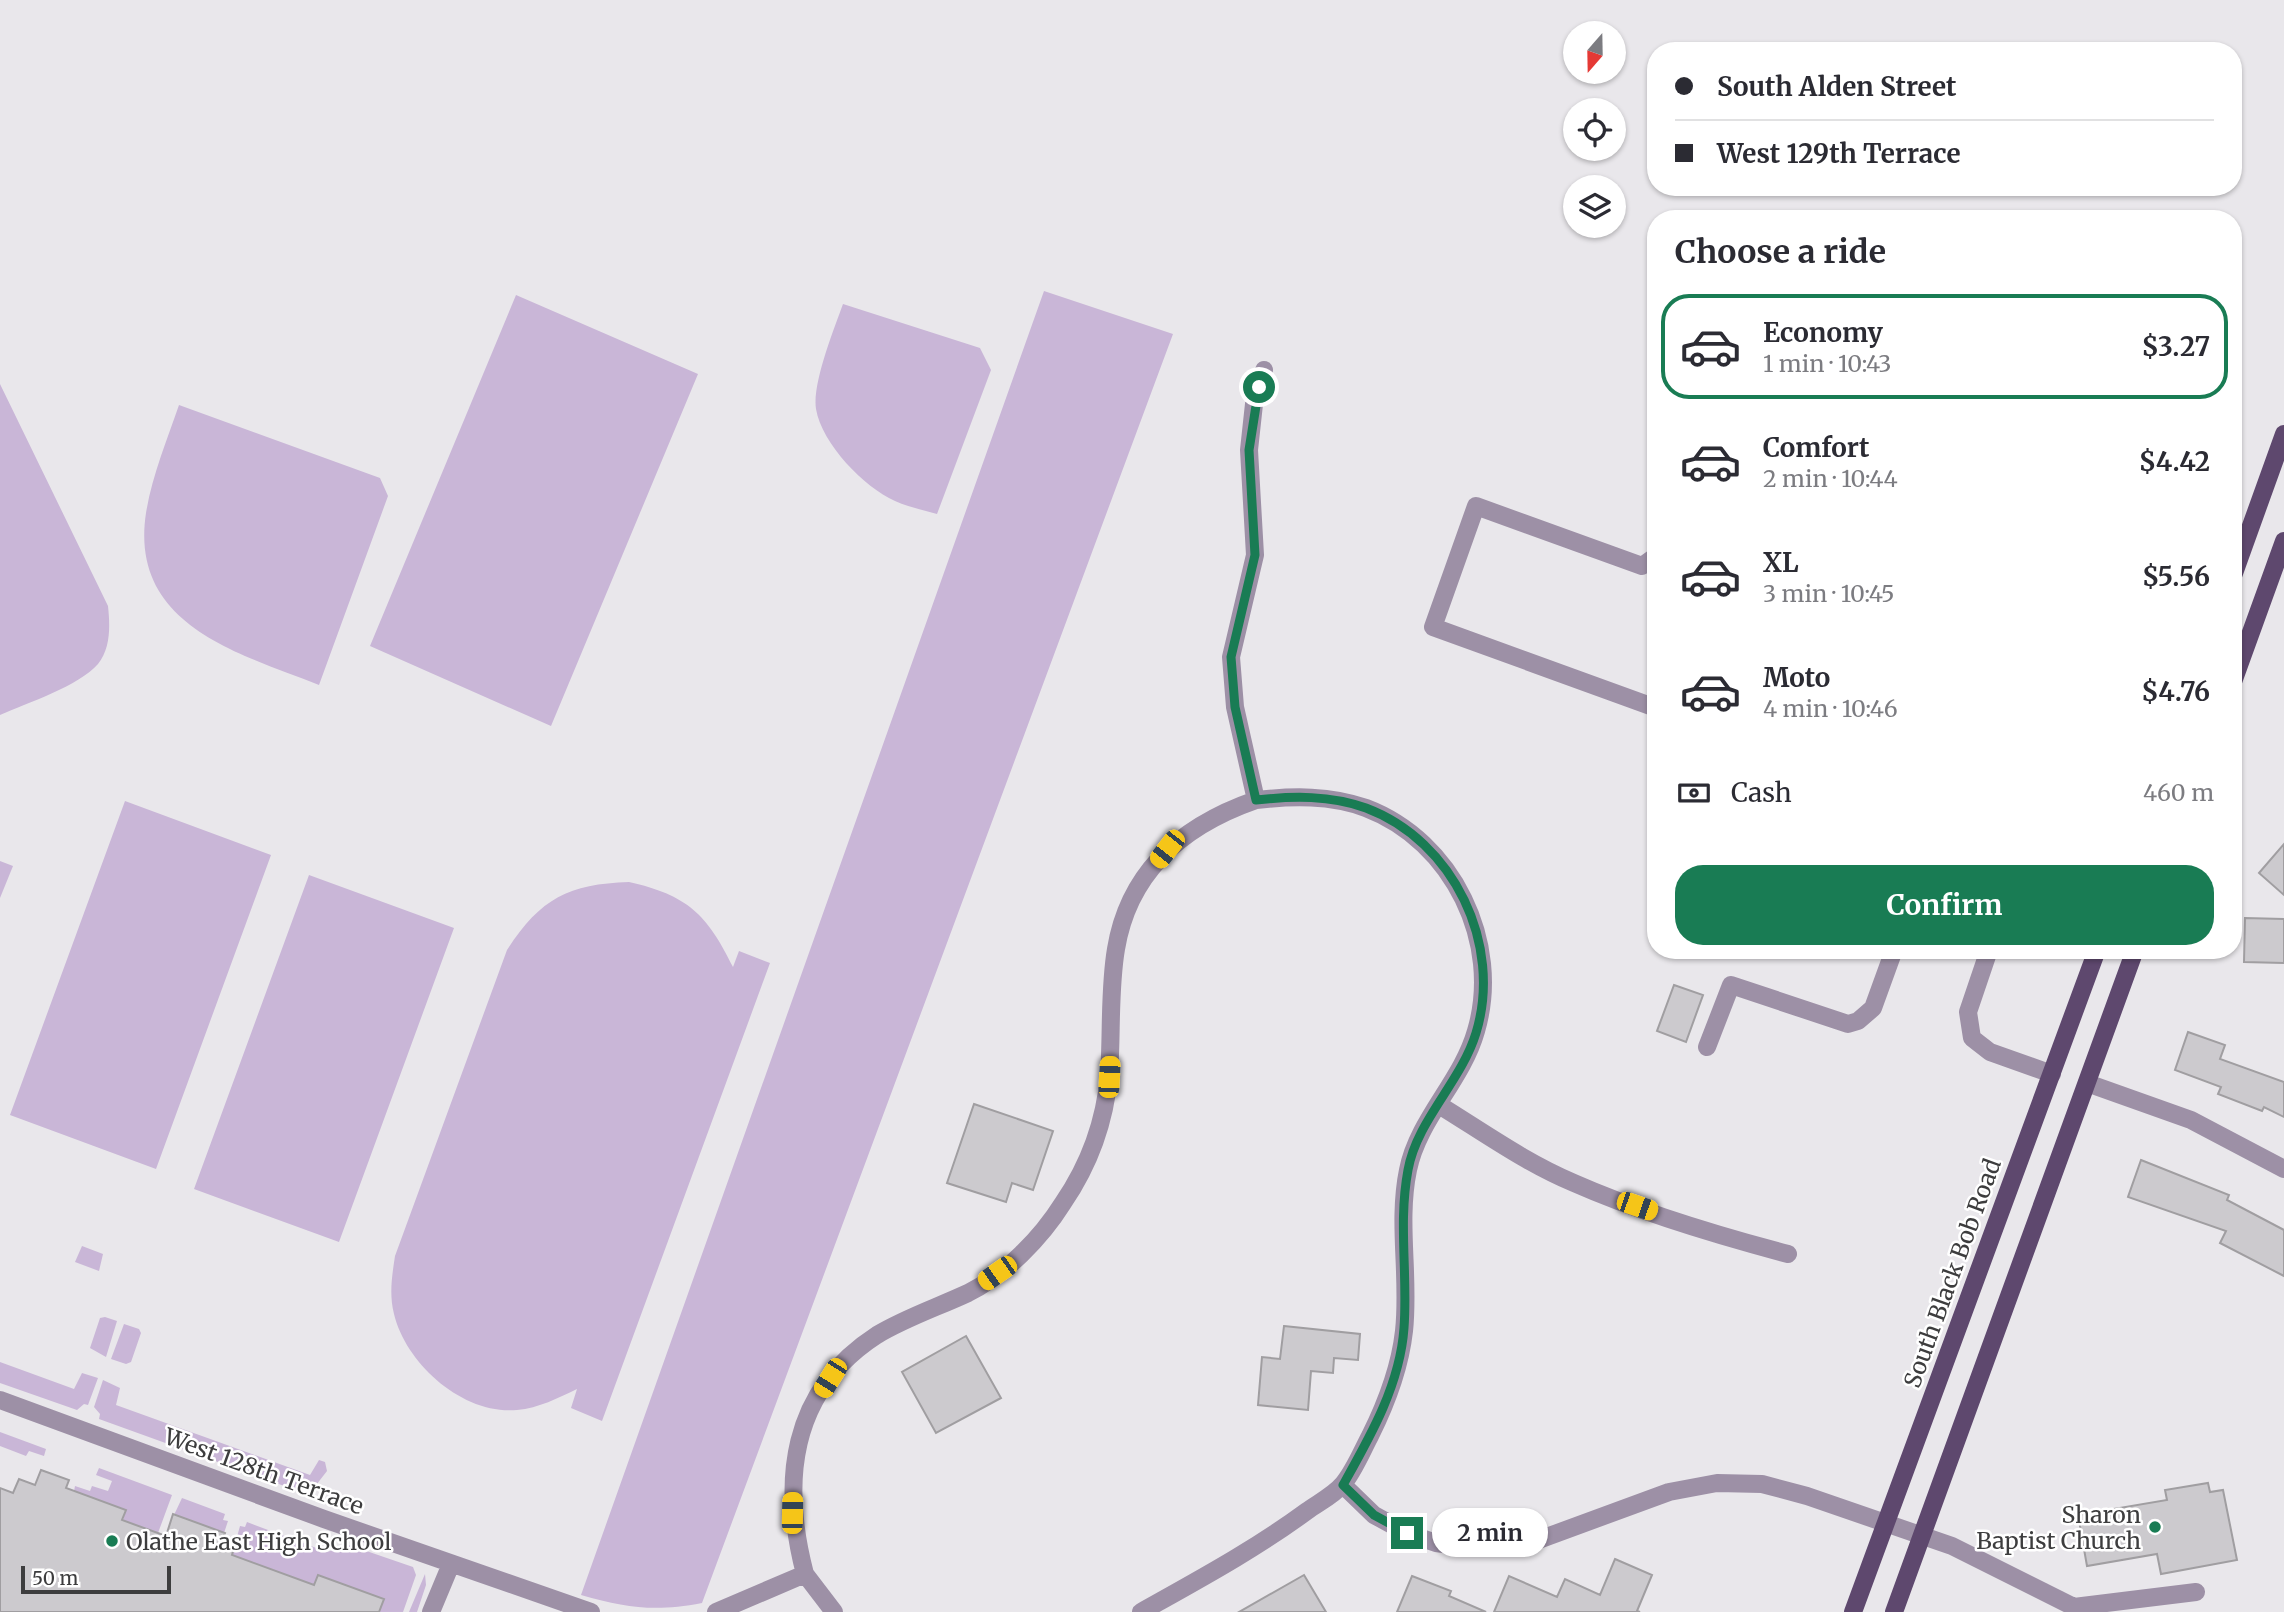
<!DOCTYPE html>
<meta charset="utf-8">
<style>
body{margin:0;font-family:Merriweather,serif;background:#f7f7f7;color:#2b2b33;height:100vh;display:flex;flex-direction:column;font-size:26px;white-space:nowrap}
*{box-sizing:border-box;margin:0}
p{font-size:23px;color:#7c7c81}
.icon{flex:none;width:38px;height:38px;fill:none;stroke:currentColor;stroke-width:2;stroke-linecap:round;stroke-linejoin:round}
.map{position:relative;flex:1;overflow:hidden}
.sheet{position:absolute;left:1647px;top:210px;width:595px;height:749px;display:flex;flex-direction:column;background:#fff;border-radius:28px;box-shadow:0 2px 5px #0004}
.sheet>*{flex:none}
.banner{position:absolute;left:1647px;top:42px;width:595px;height:154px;border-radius:28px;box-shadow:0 2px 5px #0004;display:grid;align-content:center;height:154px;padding:0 28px;background:#fff}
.needle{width:46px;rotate:200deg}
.tools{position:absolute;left:1563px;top:21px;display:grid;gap:14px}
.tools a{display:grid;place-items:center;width:63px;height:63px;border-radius:50%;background:#fff;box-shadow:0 2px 5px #0004;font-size:35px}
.scale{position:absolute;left:21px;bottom:18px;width:150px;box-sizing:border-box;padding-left:7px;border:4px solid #3d3d3e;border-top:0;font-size:19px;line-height:24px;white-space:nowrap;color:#3d3d3e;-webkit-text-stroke:5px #fff;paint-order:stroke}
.end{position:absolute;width:32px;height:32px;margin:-16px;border:9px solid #197c54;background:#fff;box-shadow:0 0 0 4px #fff}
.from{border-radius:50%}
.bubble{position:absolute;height:49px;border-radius:24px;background:#fff;box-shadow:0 2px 5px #0004;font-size:23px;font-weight:700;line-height:49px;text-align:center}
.car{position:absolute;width:21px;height:42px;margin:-21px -10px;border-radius:9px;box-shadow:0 0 5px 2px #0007;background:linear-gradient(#f5c518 24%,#345 0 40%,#f5c518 0 76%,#345 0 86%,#f5c518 0)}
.banner b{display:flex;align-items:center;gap:24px;height:66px;font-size:26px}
.banner b+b{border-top:2px solid #e1e1e2}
.banner i{width:18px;height:18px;background:#2b2b33}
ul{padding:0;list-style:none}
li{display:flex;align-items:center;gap:21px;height:105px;margin:0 14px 10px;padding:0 14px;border:4px solid transparent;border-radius:28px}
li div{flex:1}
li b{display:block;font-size:26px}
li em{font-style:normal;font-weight:700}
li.on{border-color:#197c54}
li>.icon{width:63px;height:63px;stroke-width:1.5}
h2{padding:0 28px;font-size:32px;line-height:84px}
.pay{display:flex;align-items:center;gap:18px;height:77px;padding:0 28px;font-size:26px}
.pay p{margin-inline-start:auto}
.primary-button{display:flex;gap:14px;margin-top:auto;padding:14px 28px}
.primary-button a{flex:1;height:80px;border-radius:28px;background:#197c54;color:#fff;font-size:28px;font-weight:700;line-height:80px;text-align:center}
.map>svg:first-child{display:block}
.green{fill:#c9b6d7}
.building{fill:#cccace;stroke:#a09ea1;stroke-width:2}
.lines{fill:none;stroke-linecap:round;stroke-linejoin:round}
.minor{stroke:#9d90a6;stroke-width:18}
.major{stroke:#5e486e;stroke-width:18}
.route{stroke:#197c54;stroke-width:9}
.poi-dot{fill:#197c54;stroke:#fff;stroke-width:2.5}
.labels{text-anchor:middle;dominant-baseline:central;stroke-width:5;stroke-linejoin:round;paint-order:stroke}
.street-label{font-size:23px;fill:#3d3d3e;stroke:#fff}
.poi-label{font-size:23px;fill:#3d3d3e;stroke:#fff;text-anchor:end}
</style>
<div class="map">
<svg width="2284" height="1612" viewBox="0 0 2284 1612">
<rect width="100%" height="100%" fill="#e9e7eb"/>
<path class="green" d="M1044 291 1173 334 702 1603C655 1612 627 1608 581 1595Z
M516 295 698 374 551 726 370 646Z
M843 304 980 348 991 370 937 514C923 510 908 507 895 501 864 487 822 444 816 409 812 384 834 329 843 304Z
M0 384 108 606C110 625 111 648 98 664 79 686 27 703 0 715Z
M179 405 380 478 388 496 319 685C238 653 129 625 146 513 152 476 167 440 179 405Z
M125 801 271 855 156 1169 10 1115Z
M0 861 13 866 0 898Z
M309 875 454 928 339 1242 194 1189Z
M629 882C687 895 707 914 733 967L739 951 770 963 602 1421 571 1408 577 1389C558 1398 539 1408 517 1410 463 1415 406 1364 394 1314 389 1294 392 1276 395 1256L507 950C540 899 568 884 629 882Z
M82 1246 103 1254 99 1271 75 1262Z
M105 1317 117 1321 106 1357 90 1348 100 1318Z
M124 1324 139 1329 141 1333 131 1362 126 1364 111 1359Z
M0 1362 74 1389 82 1373 98 1378 88 1405 84 1404 77 1410 0 1383Z
M103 1380 120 1388 116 1405 310 1475 319 1460 325 1462 327 1471 313 1489 298 1491 99 1419 100 1414 94 1407Z
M0 1432 46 1449 44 1456 29 1451 26 1456 0 1446Z
M99 1468 172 1495 158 1533 123 1520 126 1510 74 1491 75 1486 90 1491 92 1486 108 1491 112 1481 96 1475Z
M182 1498 225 1514 223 1520 228 1521 224 1533 174 1515Z
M247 1522 327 1552 349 1545 413 1567 416 1575 403 1612H379L384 1599 318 1575 314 1585 232 1555 240 1526 245 1527Z
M425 1574 426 1585 417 1612H409Z"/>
<path class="building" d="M2284 844V895L2259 873Z
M2245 918 2284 919V963L2244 962Z
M1674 985 1703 995 1686 1042 1657 1031Z
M2188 1032 2225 1045 2220 1059 2284 1082V1117L2264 1107 2262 1111 2218 1094 2221 1087 2175 1070Z
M974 1104 1053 1131 1033 1190 1012 1183 1006 1202 947 1183Z
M2141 1160 2229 1195 2227 1200 2284 1230V1276L2220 1243 2226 1231 2128 1197Z
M1284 1326 1360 1334 1358 1360 1334 1358 1333 1373 1311 1371 1308 1410 1258 1405 1262 1357 1280 1359Z
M966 1336 1001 1398 936 1433 902 1372Z
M41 1470 69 1480 66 1488 126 1510 122 1520 166 1536 173 1514 225 1533 222 1540 235 1545 232 1555 314 1585 318 1575 384 1599 379 1612H0V1488L13 1493 19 1479 35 1485Z
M2208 1483 2210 1492 2223 1490 2237 1560 2161 1574 2157 1554 2087 1566 2078 1515 2167 1500 2165 1490Z
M1615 1559 1652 1575 1637 1611 1640 1612H1494L1509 1576 1557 1597 1565 1579 1600 1595Z
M1304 1575 1326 1612H1239Z
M1412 1576 1451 1591 1449 1596 1486 1612H1397Z"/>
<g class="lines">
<path class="minor" d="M1656 556 1642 566 1476 506 1433 627 1656 708
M1989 950 1968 1012 1972 1038 1990 1052 2052 1074
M1707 1047 1731 985 1848 1024 1858 1021 1873 1008 1894 950
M2087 1083 2191 1120 2284 1169
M1439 1105C1483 1132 1526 1163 1574 1183 1642 1213 1716 1235 1788 1254
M0 1400 324 1519 591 1612
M1343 1485 1374 1515 1407 1533 1436 1543 1473 1548 1507 1546 1541 1539 1669 1492 1717 1483 1762 1484 1807 1496 1952 1546 2074 1607 2196 1592
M805 1574C781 1482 790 1391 877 1335 905 1318 938 1307 968 1293 1006 1274 1041 1238 1063 1203 1089 1165 1105 1121 1109 1075 1112 1033 1109 990 1116 949 1129 870 1184 825 1256 800L1235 707 1231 657 1255 555 1249 450 1254 404 1264 370
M431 1612 451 1564
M716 1612 805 1574 834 1612
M1141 1612C1198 1580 1254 1550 1307 1511 1318 1503 1334 1495 1343 1484 1354 1471 1362 1451 1370 1436 1386 1404 1400 1367 1404 1331 1410 1277 1397 1223 1408 1170 1418 1119 1462 1081 1476 1031 1502 943 1453 841 1366 808 1330 795 1293 796 1256 800"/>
<path class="major" d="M2233 576 2284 434
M2233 682 2284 541
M1853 1612 2097 950
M1894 1612 2135 950"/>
</g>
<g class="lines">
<path class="route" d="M1259 387 1249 450 1255 555 1231 657 1235 707 1256 800C1293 796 1330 795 1366 808 1454 841 1503 945 1476 1033 1461 1082 1417 1120 1408 1170 1398 1223 1408 1275 1404 1328 1400 1385 1370 1437 1343 1485L1374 1515 1407 1533"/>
</g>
<g class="poi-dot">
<circle cx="2155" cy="1527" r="7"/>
<circle cx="112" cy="1541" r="7"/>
</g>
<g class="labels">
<g class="street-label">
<text transform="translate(1952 1273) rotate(-70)">South Black Bob Road</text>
<text transform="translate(264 1471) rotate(20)">West 128th Terrace</text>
</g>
<g class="poi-label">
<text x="2141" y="1514">Sharon<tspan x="2141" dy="26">Baptist Church</tspan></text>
<text x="126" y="1541" text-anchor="start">Olathe East High School</text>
</g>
</g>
</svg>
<div class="tools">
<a><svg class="needle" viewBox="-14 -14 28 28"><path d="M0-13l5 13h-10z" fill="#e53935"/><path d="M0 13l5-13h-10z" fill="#7c7c81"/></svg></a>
<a><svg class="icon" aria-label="locate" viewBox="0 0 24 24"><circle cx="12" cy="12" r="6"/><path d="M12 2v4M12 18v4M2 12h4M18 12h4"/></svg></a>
<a><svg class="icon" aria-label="layers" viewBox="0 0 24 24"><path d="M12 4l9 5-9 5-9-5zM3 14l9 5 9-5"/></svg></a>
</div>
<div class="scale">50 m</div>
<i class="end from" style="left:1259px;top:387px"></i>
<i class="end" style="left:1407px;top:1533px"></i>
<div class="bubble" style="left:1432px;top:1508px;width:116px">2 min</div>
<i class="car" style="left:1167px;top:849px;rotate:218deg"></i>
<i class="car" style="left:1109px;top:1077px;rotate:3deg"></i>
<i class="car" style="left:1637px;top:1206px;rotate:109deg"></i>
<i class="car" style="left:997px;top:1273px;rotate:235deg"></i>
<i class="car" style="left:830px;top:1378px;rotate:212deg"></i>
<i class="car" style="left:792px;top:1513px;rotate:1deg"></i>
<div class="banner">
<b><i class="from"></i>South Alden Street</b>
<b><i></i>West 129th Terrace</b>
</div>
<section class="sheet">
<h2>Choose a ride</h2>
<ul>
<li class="on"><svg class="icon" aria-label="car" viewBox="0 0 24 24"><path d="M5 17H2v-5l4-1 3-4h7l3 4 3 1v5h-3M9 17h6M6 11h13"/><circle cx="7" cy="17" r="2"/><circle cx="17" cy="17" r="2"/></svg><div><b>Economy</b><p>1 min · 10:43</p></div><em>$3.27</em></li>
<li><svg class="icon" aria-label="car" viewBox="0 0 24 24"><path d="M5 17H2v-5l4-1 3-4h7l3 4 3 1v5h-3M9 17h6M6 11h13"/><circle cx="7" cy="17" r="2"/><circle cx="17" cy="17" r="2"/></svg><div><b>Comfort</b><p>2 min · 10:44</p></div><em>$4.42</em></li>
<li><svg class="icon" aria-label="car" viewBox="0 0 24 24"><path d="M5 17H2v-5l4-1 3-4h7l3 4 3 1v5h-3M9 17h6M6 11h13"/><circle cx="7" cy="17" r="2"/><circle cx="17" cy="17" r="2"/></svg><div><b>XL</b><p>3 min · 10:45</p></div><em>$5.56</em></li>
<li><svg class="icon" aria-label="car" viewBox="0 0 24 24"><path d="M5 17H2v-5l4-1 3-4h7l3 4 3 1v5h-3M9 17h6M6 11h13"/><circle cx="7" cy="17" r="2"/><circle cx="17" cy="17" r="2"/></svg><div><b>Moto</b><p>4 min · 10:46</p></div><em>$4.76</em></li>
</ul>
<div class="pay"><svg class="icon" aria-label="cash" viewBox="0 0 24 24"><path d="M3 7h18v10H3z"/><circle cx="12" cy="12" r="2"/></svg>Cash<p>460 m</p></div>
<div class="primary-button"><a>Confirm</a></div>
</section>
</div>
